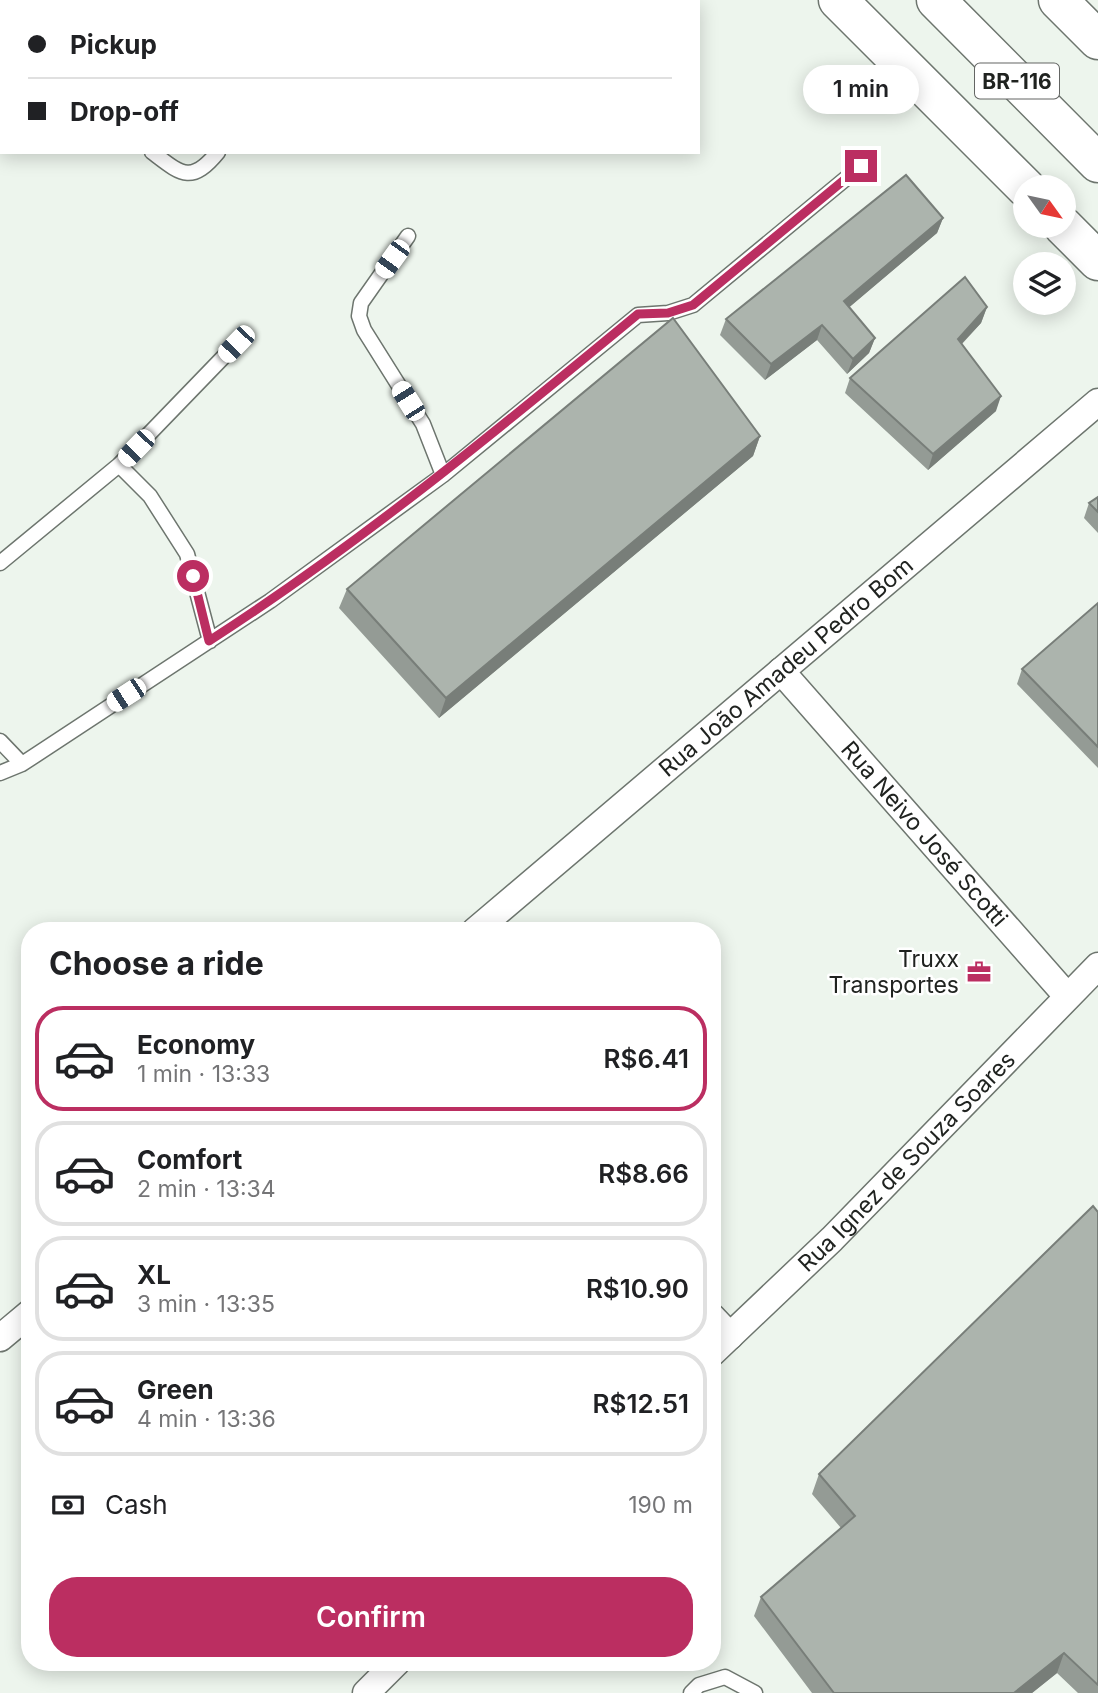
<!DOCTYPE html>
<meta charset="utf-8">
<style>
body{margin:0;font-family:Inter,sans-serif;background:#f2f2f2;color:#202124;height:100vh;display:flex;flex-direction:column;font-size:26px;white-space:nowrap}
*{box-sizing:border-box;margin:0}
p{font-size:23px;color:#757577}
.icon{flex:none;width:38px;height:38px;fill:none;stroke:currentColor;stroke-width:2;stroke-linecap:round;stroke-linejoin:round}
.map{position:relative;flex:1;overflow:hidden}
.details{position:absolute;left:21px;top:922px;width:700px;height:749px;display:flex;flex-direction:column;background:#fff;border-radius:28px;box-shadow:0 4px 18px #0003}
.details>*{flex:none}
.banner{position:absolute;left:0px;top:0px;width:700px;height:154px;box-shadow:0 4px 18px #0003;display:grid;align-content:center;height:154px;padding:0 28px;background:#fff}
.needle{width:46px;rotate:123deg}
.fabs{position:absolute;left:1013px;top:175px;display:grid;gap:14px}
.fabs a{display:grid;place-items:center;width:63px;height:63px;border-radius:50%;background:#fff;box-shadow:0 4px 18px #0003;font-size:35px}
.end{position:absolute;width:32px;height:32px;margin:-16px;border:9px solid #bb2e61;background:#fff;box-shadow:0 0 0 4px #fff}
.from{border-radius:50%}
.bubble{position:absolute;height:49px;border-radius:24px;background:#fff;box-shadow:0 4px 18px #0003;font-size:23px;font-weight:600;line-height:49px;text-align:center}
.car{position:absolute;width:21px;height:42px;margin:-21px -10px;border-radius:9px;box-shadow:0 0 5px 2px #0007;background:linear-gradient(#fff 24%,#345 0 40%,#fff 0 76%,#345 0 86%,#fff 0)}
.banner b{display:flex;align-items:center;gap:24px;height:66px;font-size:26px}
.banner b+b{border-top:2px solid #e0e0e0}
.banner i{width:18px;height:18px;background:#202124}
ul{padding:0;list-style:none}
li{display:flex;align-items:center;gap:21px;height:105px;margin:0 14px 10px;padding:0 14px;border:4px solid #e0e0e0;border-radius:28px}
li div{flex:1}
li b{display:block;font-size:26px}
li em{font-style:normal;font-weight:600}
li.on{border-color:#bb2e61}
li>.icon{width:63px;height:63px;stroke-width:1.5}
h2{padding:0 28px;font-size:32px;line-height:84px}
.pay{display:flex;align-items:center;gap:18px;height:77px;padding:0 28px;font-size:26px}
.pay p{margin-inline-start:auto}
.button{display:flex;gap:14px;margin-top:auto;padding:14px 28px}
.button a{flex:1;height:80px;border-radius:28px;background:#bb2e61;color:#fff;font-size:28px;font-weight:600;line-height:80px;text-align:center}
.map>svg:first-child{display:block}
.lines{fill:none;stroke-linecap:round;stroke-linejoin:round}
.lane-casing{stroke:#6d756e;stroke-width:17}
.street-casing{stroke:#6d756e;stroke-width:29}
.secondary-casing{stroke:#6d756e;stroke-width:41}
.highway-casing{stroke:#6d756e;stroke-width:41}
.lane{stroke:#fff;stroke-width:14}
.street{stroke:#fff;stroke-width:26}
.secondary{stroke:#fff;stroke-width:38}
.highway{stroke:#fff;stroke-width:38}
.wall{fill:#949b95}
.shaded-wall{fill:#787e79}
.building{fill:#acb4ad;stroke:#787e79;stroke-width:2}
.route{stroke:#bb2e61;stroke-width:9}
.labels{text-anchor:middle;dominant-baseline:central;stroke-width:5;stroke-linejoin:round;paint-order:stroke}
.shield{fill:#fff;stroke:#636563;stroke-width:2}
.shield-label{font-size:21px;font-weight:bold;fill:#202320}
.street-label{font-size:23px;fill:#202320;stroke:#fff}
.poi-label{font-size:23px;fill:#202320;stroke:#fff;text-anchor:end}
</style>
<div class="map">
<svg width="1098" height="1693" viewBox="0 0 1098 1693">
<rect width="100%" height="100%" fill="#edf5ed"/>
<g class="lines">
<g class="lane-casing">
<path id="lane" d="M201 0 203 2
M570 0 571 2
M52 2 54 0
M342 2 344 0
M0 55 2 53
M152 152C181 174 191 185 218 152
M408 236 361 303 359 316 364 330 423 424 443 475
M119 465 150 496 187 554 210 641
M0 563 119 465 236 344
M0 741 22 764
M0 773 22 764 270 601 443 475 638 315 668 313 693 305 861 166
M691 1693 699 1685 725 1677 755 1693"/>
</g>
<g class="street-casing">
<g id="street">
<path id="s1" d="M781 671 1067 996"/>
<path id="s2" d="M475 931 1098 402"/>
<path d="M712 1317 730 1336"/>
<path d="M0 1338 30 1313"/>
<path id="s3" d="M712 1353 832 1239 1098 966"/>
<path d="M366 1693 397 1662"/>
</g>
</g>
<g class="secondary-casing">
<path id="secondary" d="M838 0 1026 188
M1063 226 1098 261"/>
</g>
<g class="highway-casing">
<path id="highway" d="M936 0 1098 163
M1058 0 1098 40"/>
</g>
<use href="#lane" class="lane"/>
<use href="#street" class="street"/>
<use href="#secondary" class="secondary"/>
<use href="#highway" class="highway"/>
</g>
<path class="wall" d="M943 218 937 233 849 307 875 338 869 353 847 374 817 340 765 380 720 335 726 319Z
M987 307 981 323 962 344 996 411 928 470 845 393 850 378Z
M760 436 753 456 439 718 339 608 347 589Z
M1098 497V533L1084 518 1089 503Z
M1098 603V768L1017 684 1022 669Z
M1098 1212V1693H1078L1057 1673 1032 1693H812L754 1616 761 1597 841 1528 812 1494 819 1474Z"/>
<path class="shaded-wall" d="M943 218 937 233 839 316 844 301Z
M987 307 981 323 952 354 958 339Z
M822 325 817 340 765 380 771 364Z
M875 338 869 353 847 374 853 359Z
M1001 396 996 411 928 470 933 454Z
M760 436 753 456 439 718 446 698Z
M1064 1653 1057 1673 1032 1693H1014Z"/>
<path class="building" d="M906 175 943 218 844 301 875 338 853 359 822 325 771 364 726 319Z
M965 277 987 307 958 339 1001 396 933 454 850 378Z
M673 318 760 436 446 698 347 589Z
M1098 497V512L1089 503Z
M1098 603V747L1022 669Z
M1093 1206 1098 1212V1685L1064 1653 1014 1693H834L761 1597 855 1516 819 1474Z"/>
<g class="lines">
<path class="route" d="M193 576 209 641C361 543 499 429 638 314L668 313 693 305 861 166"/>
</g>
<defs>
<g id="office-bare" transform="scale(1.89)"><path d="M-6-3h4V-5.5h4V-3h4V5H-6ZM-1-4.5V-3h2v-1.5ZM-6 0V1H6V0Z" fill="#bb2e61" stroke="#fff" stroke-width="2.5" paint-order="stroke"/></g>
</defs>
<g fill-rule="evenodd">
<use href="#office-bare" x="979" y="972"/>
</g>
<g class="labels">
<rect class="shield" x="975" y="63.5" width="84" height="35" rx="5"/>
<g class="shield-label">
<text x="1017" y="81">BR-116</text>
</g>
<g class="street-label">
<text stroke="none"><textPath href="#s2" startOffset="408">Rua João Amadeu Pedro Bom</textPath></text>
<text stroke="none"><textPath href="#s1" startOffset="217">Rua Neivo José Scotti</textPath></text>
<text stroke="none"><textPath href="#s3" startOffset="273">Rua Ignez de Souza Soares</textPath></text>
</g>
<g class="poi-label">
<text x="959" y="959">Truxx<tspan x="959" dy="26">Transportes</tspan></text>
</g>
</g>
</svg>
<div class="fabs">
<a><svg class="needle" viewBox="-14 -14 28 28"><path d="M0-13l5 13h-10z" fill="#e53935"/><path d="M0 13l5-13h-10z" fill="#757577"/></svg></a>
<a><svg class="icon" aria-label="layers" viewBox="0 0 24 24"><path d="M12 4l9 5-9 5-9-5zM3 14l9 5 9-5"/></svg></a>
</div>
<i class="end from" style="left:193px;top:576px"></i>
<i class="end" style="left:861px;top:166px"></i>
<div class="bubble" style="left:803px;top:65px;width:116px">1 min</div>
<i class="car" style="left:392px;top:259px;rotate:216deg"></i>
<i class="car" style="left:236px;top:344px;rotate:224deg"></i>
<i class="car" style="left:408px;top:401px;rotate:328deg"></i>
<i class="car" style="left:136px;top:448px;rotate:224deg"></i>
<i class="car" style="left:126px;top:695px;rotate:237deg"></i>
<div class="banner">
<b><i class="from"></i>Pickup</b>
<b><i></i>Drop-off</b>
</div>
<section class="details">
<h2>Choose a ride</h2>
<ul>
<li class="on"><svg class="icon" aria-label="car" viewBox="0 0 24 24"><path d="M5 17H2v-5l4-1 3-4h7l3 4 3 1v5h-3M9 17h6M6 11h13"/><circle cx="7" cy="17" r="2"/><circle cx="17" cy="17" r="2"/></svg><div><b>Economy</b><p>1 min · 13:33</p></div><em>R$6.41</em></li>
<li><svg class="icon" aria-label="car" viewBox="0 0 24 24"><path d="M5 17H2v-5l4-1 3-4h7l3 4 3 1v5h-3M9 17h6M6 11h13"/><circle cx="7" cy="17" r="2"/><circle cx="17" cy="17" r="2"/></svg><div><b>Comfort</b><p>2 min · 13:34</p></div><em>R$8.66</em></li>
<li><svg class="icon" aria-label="car" viewBox="0 0 24 24"><path d="M5 17H2v-5l4-1 3-4h7l3 4 3 1v5h-3M9 17h6M6 11h13"/><circle cx="7" cy="17" r="2"/><circle cx="17" cy="17" r="2"/></svg><div><b>XL</b><p>3 min · 13:35</p></div><em>R$10.90</em></li>
<li><svg class="icon" aria-label="car" viewBox="0 0 24 24"><path d="M5 17H2v-5l4-1 3-4h7l3 4 3 1v5h-3M9 17h6M6 11h13"/><circle cx="7" cy="17" r="2"/><circle cx="17" cy="17" r="2"/></svg><div><b>Green</b><p>4 min · 13:36</p></div><em>R$12.51</em></li>
</ul>
<div class="pay"><svg class="icon" aria-label="cash" viewBox="0 0 24 24"><path d="M3 7h18v10H3z"/><circle cx="12" cy="12" r="2"/></svg>Cash<p>190 m</p></div>
<div class="button"><a>Confirm</a></div>
</section>
</div>
